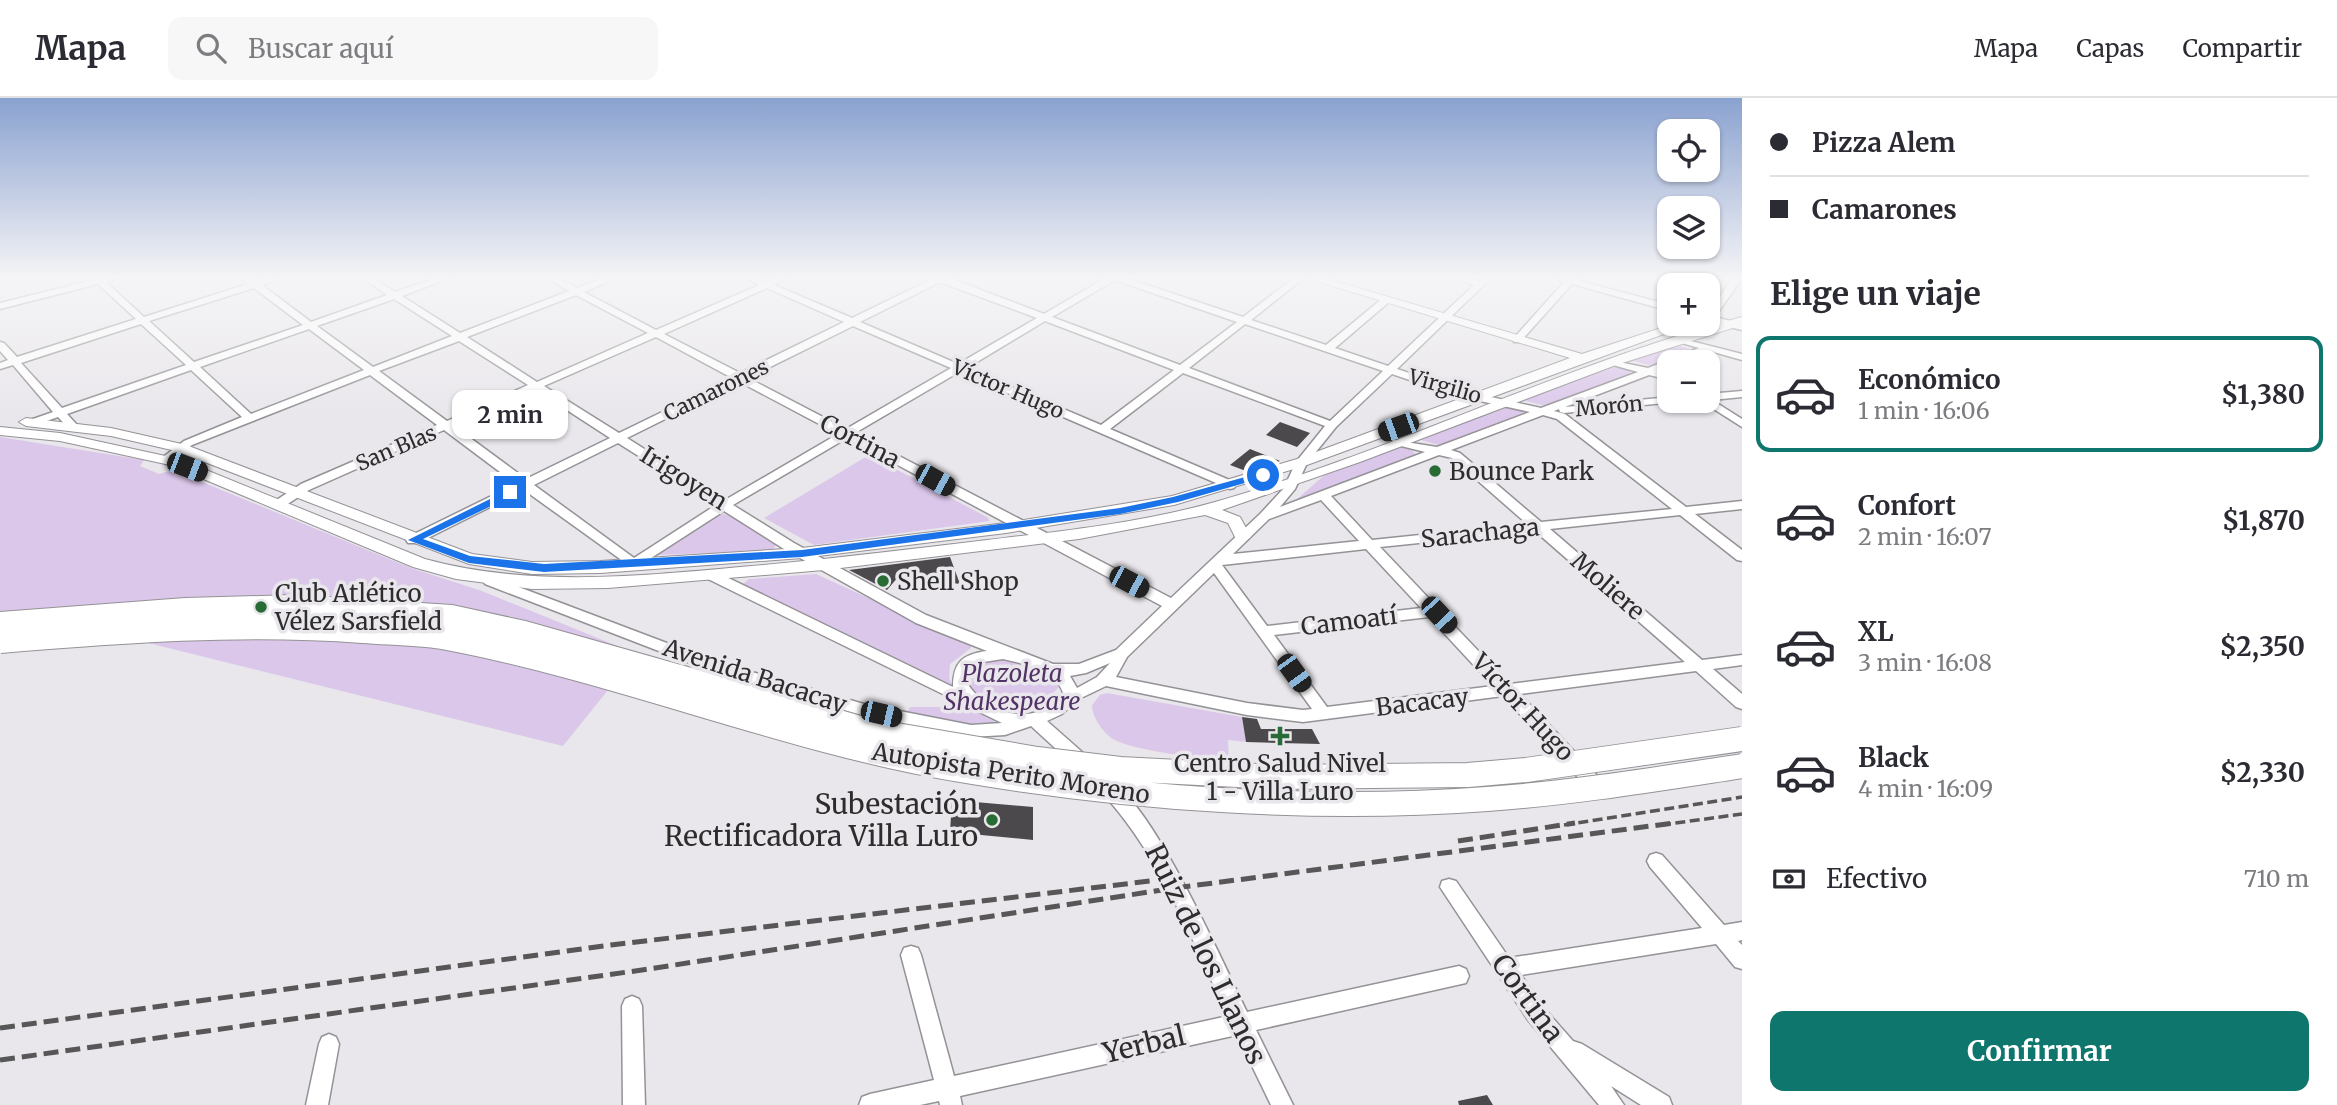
<!DOCTYPE html>
<html lang="es">
<meta charset="utf-8">
<style>
body{margin:0;font-family:Merriweather,serif;background:#f7f7f7;color:#2b2b33;height:100vh;display:flex;flex-direction:column;font-size:26px;white-space:nowrap}
*{box-sizing:border-box;margin:0}
p{font-size:23px;color:#7c7c81}
.icon{flex:none;width:38px;height:38px;fill:none;stroke:currentColor;stroke-width:2;stroke-linecap:round;stroke-linejoin:round}
.map{position:relative;flex:1;overflow:hidden}
.details{display:flex;flex-direction:column;background:#fff;width:595px}
.details>*{flex:none}
.hud{display:grid;align-content:center;height:154px;padding:0 28px;background:#fff}
.controls{position:absolute;left:1657px;top:21px;display:grid;gap:14px}
.controls a{display:grid;place-items:center;width:63px;height:63px;border-radius:14px;background:#fff;box-shadow:0 2px 5px #0004;font-size:35px}
.end{position:absolute;width:32px;height:32px;margin:-16px;border:9px solid #1a73e8;background:#fff;box-shadow:0 0 0 4px #fff}
.from{border-radius:50%}
.bubble{position:absolute;height:49px;border-radius:14px;background:#fff;box-shadow:0 2px 5px #0004;font-size:23px;font-weight:700;line-height:49px;text-align:center}
.car{position:absolute;width:21px;height:42px;margin:-21px -10px;border-radius:9px;box-shadow:0 0 5px 2px #0007;background:linear-gradient(#222 24%,#8ab4d8 0 40%,#222 0 76%,#8ab4d8 0 86%,#222 0)}
.hud b{display:flex;align-items:center;gap:24px;height:66px;font-size:26px}
.hud b+b{border-top:2px solid #e1e1e2}
.hud i{width:18px;height:18px;background:#2b2b33}
ul{padding:0;list-style:none}
li{display:flex;align-items:center;gap:21px;height:116px;margin:0 14px 10px;padding:0 14px;border:4px solid transparent;border-radius:14px}
li div{flex:1}
li b{display:block;font-size:26px}
li em{font-style:normal;font-weight:700}
li.selected{border-color:#0f766e}
li>.icon{width:63px;height:63px;stroke-width:1.5}
h2{padding:0 28px;font-size:32px;line-height:84px}
.pay{display:flex;align-items:center;gap:18px;height:77px;padding:0 28px;font-size:26px}
.pay p{margin-inline-start:auto}
.button{display:flex;gap:14px;margin-top:auto;padding:14px 28px}
.button a{flex:1;height:80px;border-radius:14px;background:#0f766e;color:#fff;font-size:28px;font-weight:700;line-height:80px;text-align:center}
header{display:flex;align-items:center;gap:42px;box-sizing:border-box;height:98px;padding:0 35px;background:#fff;border-bottom:2px solid #e1e1e2}
header strong{font-size:33px}
nav{display:flex;gap:38px;margin-inline-start:auto;font-size:24px}
.search{width:490px;height:63px;background:#f7f7f7;display:flex;align-items:center;gap:18px;box-sizing:border-box;padding:0 24px;border-radius:14px;color:#7c7c81;font-size:26px}
main{display:flex;flex:1;min-height:0}
.map>svg:first-child{display:block}
.green{fill:#dbc7ea}
.building{fill:#4b494c}
.lines{fill:none;stroke-linecap:round;stroke-linejoin:round}
.minor-casing{stroke:#949296;stroke-width:3}
.major-casing{stroke:#949296;stroke-width:2}
.minor{fill:#fff;fill-rule:evenodd}
.major{fill:#fff;fill-rule:evenodd}
.rail-far1{stroke:#585758;stroke-width:3.5;stroke-dasharray:10 4.5;stroke-linecap:butt}
.rail{stroke:#585758;stroke-width:5;stroke-dasharray:15 7;stroke-linecap:butt}
.highway-bridge-casing{stroke:#949296;stroke-width:26;stroke-linecap:butt}
.highway-bridge{stroke:#fff;stroke-width:24}
.route{fill:#1a73e8}
.poi-dot{fill:#296b35;stroke:#e9e7eb;stroke-width:2.5}
.labels{text-anchor:middle;dominant-baseline:central;stroke-width:7;stroke-linejoin:round;paint-order:stroke}
.far-street-label{font-size:21px;fill:#2e2d2e;stroke:#e9e7eb}
.street-label{font-size:24px;fill:#2e2d2e;stroke:#e9e7eb}
.poi-label{font-size:24px;fill:#2e2d2e;stroke:#e9e7eb;text-anchor:start}
.park-label{font-size:24px;font-style:italic;fill:#523367;stroke:#e9e7eb}
.near-poi-label{font-size:28px;fill:#2e2d2e;stroke:#e9e7eb;text-anchor:end}
.near-street-label{font-size:28px;fill:#2e2d2e;stroke:#e9e7eb}
</style>
<header>
<strong>Mapa</strong>
<div class="search"><svg class="icon" aria-label="search" viewBox="0 0 24 24"><circle cx="10" cy="10" r="6"/><path d="M15 15l6 6"/></svg>Buscar aquí</div>
<nav><a>Mapa</a><a>Capas</a><a>Compartir</a></nav>
</header>
<main>
<div class="map">
<svg width="1742" height="1007" viewBox="0 0 1742 1007">
<rect width="100%" height="100%" fill="#e9e7eb"/>
<path class="green" d="M1676 246 1692 252 1652 268 1630 262Z
M1609 269 1627 271 1632 276 1547 308 1525 303 1524 301Z
M1504 308 1520 312 1526 317 1442 348 1421 342Z
M0 339 144 362 140 368 159 376 173 372 411 470 482 493 637 556 563 648 136 542 0 553Z
M1395 349 1410 351 1417 357 1295 403 1329 373Z
M869 357 987 419 990 423 814 447 764 420Z
M720 416 731 417 775 445V449L771 453 655 457Z
M816 476 971 547V550L950 566 949 580 954 591 743 486 749 481Z
M995 558 1051 575 1060 586 1059 589C1029 623 1001 621 969 591L967 570Z
M1107 595 1242 619 1246 644 1228 642 1229 664C1204 660 1128 653 1110 639 1101 632 1092 618 1092 607L1100 597Z
M956 603 996 623C973 635 931 620 906 616L910 609H950Z"/>
<path class="building" d="M1280 324 1310 335 1297 349 1266 337Z
M1250 351 1280 363 1246 373 1230 367Z
M950 459 960 486 899 478 887 492 849 472Z
M1242 619 1257 621 1261 631H1312L1320 646 1246 644Z
M952 702 1033 709V742L950 734Z
M1487 997 1493 1007H1459L1458 1003Z"/>
<g class="lines">
<g class="minor-casing">
<path id="minor" d="M91 179H121L106 184 144 219 248 186 241 179H251L256 183 268 179H282L262 187 311 224 387 197 361 179H372L395 194 439 179H452L402 198 460 235 569 193 545 179H556L577 190 606 179H619L584 194 656 232 759 187 744 179H756L767 184 777 179H789L774 187 852 220 932 181 931 179H947L1044 216 1107 179H1123L1243 219 1295 179H1305L1251 222 1326 247 1383 200H1389V204L1335 250 1388 268 1474 187 1452 179H1466L1479 183 1483 179H1492L1397 271 1464 293 1541 310 1638 274 1609 266V262L1648 270 1699 250 1675 243V239L1742 256V262L1710 253 1681 264H1670V269L1659 273 1670 276V282L1649 277 1565 309 1670 299V303H1675L1674 304 1564 315 1560 314 1559 311 1554 313 1565 316 1686 409 1742 403V411L1695 416 1742 452V463L1737 462 1680 417 1550 431 1702 562 1742 557V567L1713 571 1742 596V611L1736 609 1696 573 1520 596 1607 688 1609 693 1607 698 1601 700 1595 698 1503 598 1303 624 1247 617 1106 588 1079 601 1062 616 1047 623 1090 661 1092 666 1090 671 1084 673 1078 671 1031 628 1005 637 971 639 864 618 708 572 485 486 483 483 485 480H495L717 564 864 606 971 627 1002 625 706 480 704 477 706 474H716L953 589C953 564 963 556 987 553L916 525 784 451 724 413 634 471 524 392 418 445H408L406 442 408 439 516 386 444 332 309 392 283 409H275L273 406 275 403 301 386 437 327 370 277 192 347 166 366 162 364V360L184 343 242 319 191 272 67 316 79 329 77 331H69L58 319 38 326H30V322L53 314 13 267 0 271V265L8 262 0 253V244L4 245 17 259 136 221 98 186 0 211V205L93 182ZM1115 182 1237 224 1180 267 1052 219ZM940 184 1037 220 958 266 860 224ZM254 190 303 227 194 264 149 223ZM767 190 844 224 740 275 664 236ZM576 197 648 235 537 284 467 239ZM394 201 452 238 373 269 317 228ZM1045 223 1174 272 1101 327 967 270ZM141 226 186 267 62 310 21 265ZM1245 226 1383 273 1330 323 1189 270ZM853 228 951 270 846 331 748 280ZM309 231 364 272 251 316 200 269ZM656 239 732 280 619 335 544 288ZM459 243 528 287 447 323 379 273ZM959 274 1230 391 1234 390 1236 387 1234 384 1110 331 1183 275 1325 328 1296 364 1284 390 1261 415 1171 500 855 335ZM1392 276 1457 298 1530 314 1437 349 1393 342V346L1425 354 1280 409 1295 391 1307 365 1336 329ZM740 284 838 336 725 402 627 340ZM536 292 610 340 526 381 454 328ZM1543 317 1557 321 1672 411 1541 424 1460 355 1451 352ZM847 340 1162 508 1116 552 1079 566H1053L926 517 794 445 733 407ZM618 345 716 407 634 460 534 387ZM1439 357 1452 360 1527 426 1372 442 1331 398ZM1321 402 1359 443 1233 456 1269 421ZM1535 433 1685 564 1510 586 1441 514 1440 510 1436 508 1380 449ZM1366 451 1421 510 1267 528 1222 467ZM1214 475 1312 611 1303 612 1247 605 1116 579 1127 559ZM1429 519 1493 588 1327 609 1274 537ZM1003 561C1025 566 1058 572 1064 598 1056 603 1048 610 1040 613 1014 623 984 609 969 588V574L977 565ZM1110 565 1097 579 1077 590 1070 578 1086 575Z
M1552 179H1577L1576 182 1670 207V213L1572 186 1520 244H1514V240L1564 184Z
M1733 179 1742 180 1715 219 1742 226V232L1708 224V216Z
M1742 293V299L1712 302 1742 321V329L1701 303H1708V296Z
M1111 686C1150 700 1226 871 1247 914L1459 868 1466 871 1469 878 1466 885 1256 932 1293 1007H1271L1237 937 960 998 962 1007H940L939 1003 920 1007H859L862 999 870 996 934 982 901 857 904 850 911 848 918 850 921 857 954 978 1228 918C1192 843 1162 761 1105 698L1103 693 1105 688Z
M1656 755 1662 757 1724 827 1742 824V842L1738 843 1742 847V871L1735 869 1716 846 1521 877 1542 908 1573 943 1582 946 1669 999 1672 1007H1641L1611 988 1624 1007H1599L1528 922 1440 789 1442 783 1449 781 1456 783 1509 860 1702 830 1650 769 1647 763 1650 757Z
M632 898 639 901 642 908 645 1007H623L622 908 625 901Z
M329 936 336 939 339 946 328 1007H306L319 946 322 939Z"/>
</g>
<g class="major-casing">
<path id="major" d="M1303 179H1321L1582 256 1673 226 1683 229 1307 367 1174 407 1006 435 802 460 600 475 532 476 469 466 176 353 111 338 26 328 19 324 26 320 111 330 186 347 472 456 532 464 600 463 802 450 1006 425 1172 398 1297 361 1570 260Z
M1742 219V227L1616 267 1360 364 1222 412 1240 419 1251 439 1243 444 1237 443 1228 425 1205 417 1079 441 824 472 608 490 532 491 456 481 413 469 170 367 60 343 0 337V329L60 335 179 361 425 461C535 491 651 477 763 467 838 460 912 451 987 442 1063 433 1140 425 1215 404 1394 353 1562 267 1742 219Z"/>
</g>
<use href="#minor" class="minor"/>
<use href="#major" class="major"/>
<path class="rail-far1" d="M1564 727 1742 699
M1661 727 1742 716"/>
<path class="rail" d="M1458 743 1575 725
M0 930 611 847 1167 781
M0 962 642 872 1175 790 1674 725"/>
<g class="highway-bridge-casing">
<path id="highway-bridge" d="M0 526 186 512 296 509 451 519 524 535 867 632 1037 661 1120 671 1278 679 1468 677 1526 672 1742 641
M0 543C122 533 241 524 363 533 389 535 416 535 442 539 620 572 788 644 966 673 1134 701 1317 714 1487 701 1573 695 1657 681 1742 668"/>
</g>
<use href="#highway-bridge" class="highway-bridge"/>
</g>
<linearGradient id="sky" x2="0" y2="1"><stop stop-color="#8aa2d0"/><stop offset="0.56" stop-color="#f5f4f6"/><stop offset="1" stop-color="#f5f4f6" stop-opacity="0"/></linearGradient>
<rect width="1742" height="320" fill="url(#sky)"/>
<path class="route" d="M1263 374 1266 379 1178 404 1120 416 802 459 544 474 469 465 408 442 510 391 514 397 423 441 470 458 544 466 802 452 1120 410 1173 399Z"/>
<g class="poi-dot">
<circle cx="1435" cy="373" r="7"/>
<circle cx="883" cy="483" r="7"/>
<circle cx="261" cy="509" r="7"/>
<path d="M1276.5 627.5h7v7h7v7h-7v7h-7v-7h-7v-7h7z"/>
<circle cx="992" cy="722" r="7"/>
</g>
<g class="labels">
<g class="far-street-label">
<text transform="translate(1445 288) rotate(16)">Virgilio</text>
<text transform="translate(1008 291) rotate(23)">Víctor Hugo</text>
<text transform="translate(716 292) rotate(-26)">Camarones</text>
<text transform="translate(1609 308) rotate(-5)">Morón</text>
<text transform="translate(396 350) rotate(-23)">San Blas</text>
</g>
<g class="street-label">
<text transform="translate(860 343) rotate(28)">Cortina</text>
<text transform="translate(684 380) rotate(32)">Irigoyen</text>
<text transform="translate(1480 435) rotate(-6)">Sarachaga</text>
<text transform="translate(1608 488) rotate(41)">Moliere</text>
<text transform="translate(1349 523) rotate(-7)">Camoatí</text>
<text transform="translate(755 578) rotate(18)">Avenida Bacacay</text>
<text transform="translate(1422 604) rotate(-7)">Bacacay</text>
<text transform="translate(1523 609) rotate(47)">Víctor Hugo</text>
<text transform="translate(1011 675) rotate(9)">Autopista Perito Moreno</text>
</g>
<g class="poi-label">
<text x="1449" y="373">Bounce Park</text>
<text x="897" y="483">Shell Shop</text>
<text x="275" y="495">Club Atlético<tspan x="275" dy="28">Vélez Sarsfield</tspan></text>
<text x="1280" y="665" text-anchor="middle">Centro Salud Nivel<tspan x="1280" dy="28">1 - Villa Luro</tspan></text>
</g>
<g class="park-label">
<text x="1012" y="575">Plazoleta<tspan x="1012" dy="28">Shakespeare</tspan></text>
</g>
<g class="near-poi-label">
<text x="978" y="706">Subestación<tspan x="978" dy="32">Rectificadora Villa Luro</tspan></text>
</g>
<g class="near-street-label">
<text transform="translate(1206 856) rotate(64)">Ruiz de los Llanos</text>
<text transform="translate(1528 900) rotate(54)">Cortina</text>
<text transform="translate(1144 946) rotate(-13)">Yerbal</text>
</g>
</g>
</svg>
<div class="controls">
<a><svg class="icon" aria-label="locate" viewBox="0 0 24 24"><circle cx="12" cy="12" r="6"/><path d="M12 2v4M12 18v4M2 12h4M18 12h4"/></svg></a>
<a><svg class="icon" aria-label="layers" viewBox="0 0 24 24"><path d="M12 4l9 5-9 5-9-5zM3 14l9 5 9-5"/></svg></a>
<a>+</a>
<a>−</a>
</div>
<i class="end from" style="left:1263px;top:377px"></i>
<i class="end" style="left:510px;top:394px"></i>
<div class="bubble" style="left:452px;top:292px;width:116px">2 min</div>
<i class="car" style="left:1398px;top:329px;rotate:250deg"></i>
<i class="car" style="left:187px;top:369px;rotate:111deg"></i>
<i class="car" style="left:935px;top:382px;rotate:119deg"></i>
<i class="car" style="left:1129px;top:484px;rotate:118deg"></i>
<i class="car" style="left:1439px;top:517px;rotate:137deg"></i>
<i class="car" style="left:1294px;top:575px;rotate:144deg"></i>
<i class="car" style="left:881px;top:616px;rotate:103deg"></i>
</div>
<section class="details">
<div class="hud">
<b><i class="from"></i>Pizza Alem</b>
<b><i></i>Camarones</b>
</div>
<h2>Elige un viaje</h2>
<ul>
<li class="selected"><svg class="icon" aria-label="car" viewBox="0 0 24 24"><path d="M5 17H2v-5l4-1 3-4h7l3 4 3 1v5h-3M9 17h6M6 11h13"/><circle cx="7" cy="17" r="2"/><circle cx="17" cy="17" r="2"/></svg><div><b>Económico</b><p>1 min · 16:06</p></div><em>$1,380</em></li>
<li><svg class="icon" aria-label="car" viewBox="0 0 24 24"><path d="M5 17H2v-5l4-1 3-4h7l3 4 3 1v5h-3M9 17h6M6 11h13"/><circle cx="7" cy="17" r="2"/><circle cx="17" cy="17" r="2"/></svg><div><b>Confort</b><p>2 min · 16:07</p></div><em>$1,870</em></li>
<li><svg class="icon" aria-label="car" viewBox="0 0 24 24"><path d="M5 17H2v-5l4-1 3-4h7l3 4 3 1v5h-3M9 17h6M6 11h13"/><circle cx="7" cy="17" r="2"/><circle cx="17" cy="17" r="2"/></svg><div><b>XL</b><p>3 min · 16:08</p></div><em>$2,350</em></li>
<li><svg class="icon" aria-label="car" viewBox="0 0 24 24"><path d="M5 17H2v-5l4-1 3-4h7l3 4 3 1v5h-3M9 17h6M6 11h13"/><circle cx="7" cy="17" r="2"/><circle cx="17" cy="17" r="2"/></svg><div><b>Black</b><p>4 min · 16:09</p></div><em>$2,330</em></li>
</ul>
<div class="pay"><svg class="icon" aria-label="cash" viewBox="0 0 24 24"><path d="M3 7h18v10H3z"/><circle cx="12" cy="12" r="2"/></svg>Efectivo<p>710 m</p></div>
<div class="button"><a>Confirmar</a></div>
</section>
</main>
